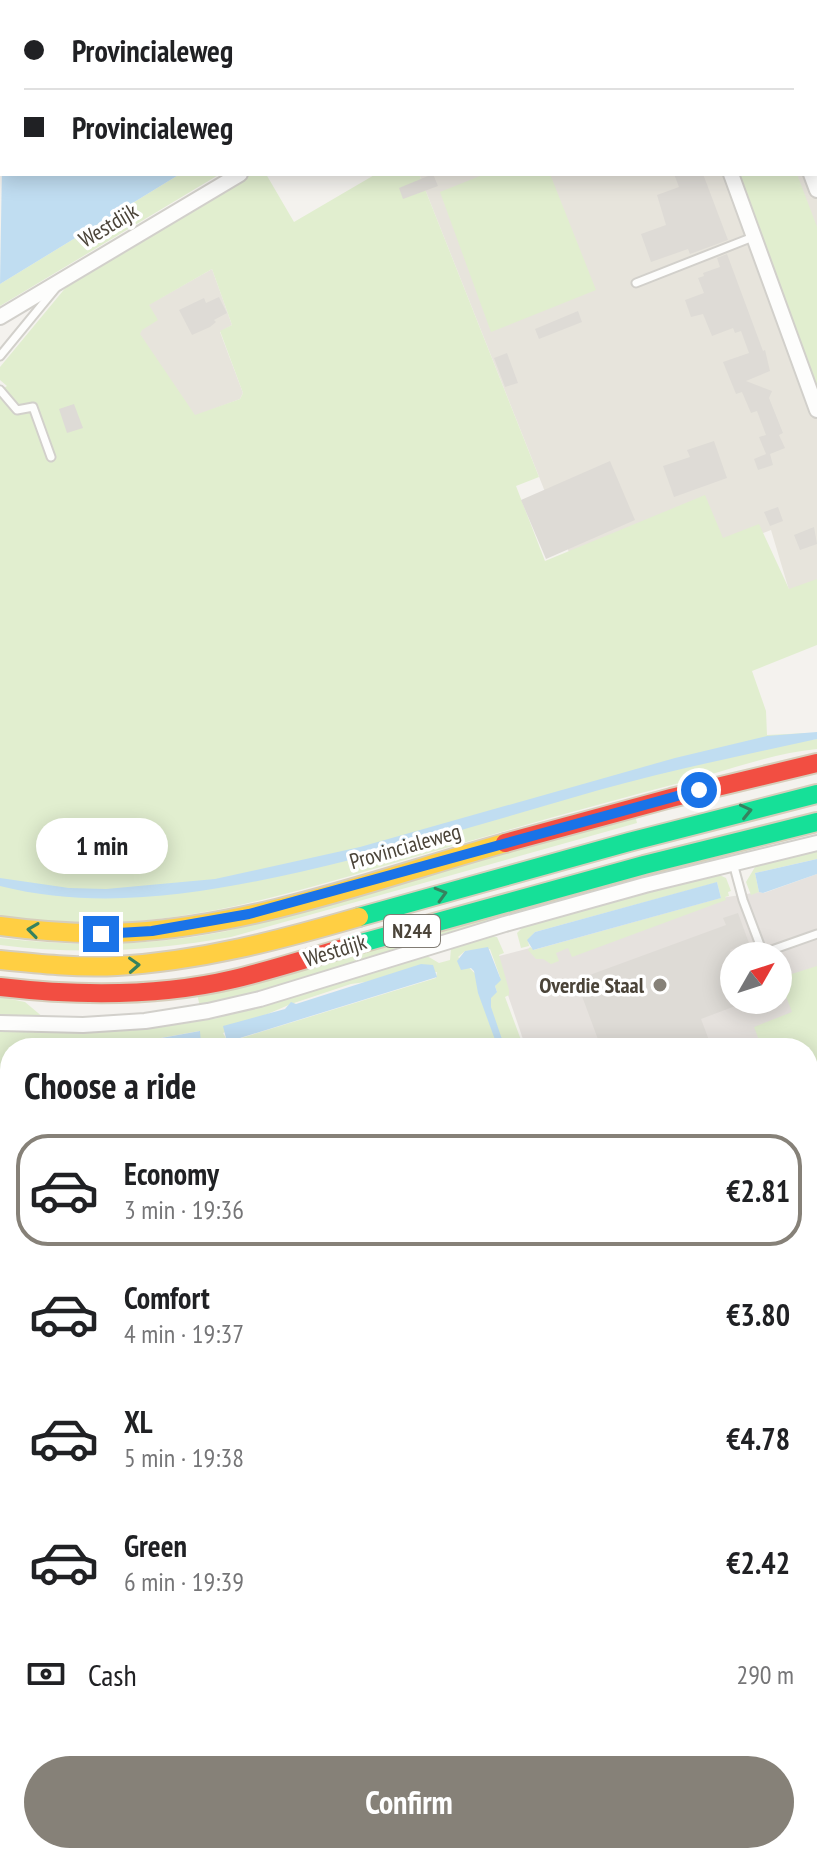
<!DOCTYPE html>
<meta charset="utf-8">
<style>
body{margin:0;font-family:"PT Sans Narrow",sans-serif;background:#f2f2f2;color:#202124;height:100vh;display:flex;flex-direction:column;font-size:30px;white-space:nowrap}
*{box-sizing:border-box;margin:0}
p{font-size:26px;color:#757577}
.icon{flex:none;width:44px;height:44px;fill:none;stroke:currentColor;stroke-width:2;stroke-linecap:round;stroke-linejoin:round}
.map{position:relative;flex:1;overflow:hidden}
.sheet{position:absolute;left:0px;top:1038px;width:818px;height:826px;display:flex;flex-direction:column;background:#fff;border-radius:32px 32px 0 0;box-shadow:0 4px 20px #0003}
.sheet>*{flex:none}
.banner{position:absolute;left:0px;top:0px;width:818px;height:176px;box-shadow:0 4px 20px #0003;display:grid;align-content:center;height:176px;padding:0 24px;background:#fff}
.needle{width:52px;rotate:51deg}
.tools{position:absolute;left:720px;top:942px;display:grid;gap:16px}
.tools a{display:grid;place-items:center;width:72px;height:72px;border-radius:50%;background:#fff;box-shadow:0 4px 20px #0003;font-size:40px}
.end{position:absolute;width:36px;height:36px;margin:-18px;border:10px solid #1a73e8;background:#fff;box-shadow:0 0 0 4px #fff}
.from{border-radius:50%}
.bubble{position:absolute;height:56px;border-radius:28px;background:#fff;box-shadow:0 4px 20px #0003;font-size:26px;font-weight:700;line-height:56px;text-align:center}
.banner b{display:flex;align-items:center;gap:28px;height:76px;font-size:30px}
.banner b+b{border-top:2px solid #e0e0e0}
.banner i{width:20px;height:20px;background:#202124}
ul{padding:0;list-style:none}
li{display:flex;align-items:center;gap:24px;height:112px;margin:0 16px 12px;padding:0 8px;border:4px solid transparent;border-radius:32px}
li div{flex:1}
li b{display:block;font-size:30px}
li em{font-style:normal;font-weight:700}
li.current{border-color:#868178}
li>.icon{width:72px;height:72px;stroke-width:1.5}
h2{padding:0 24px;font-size:36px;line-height:96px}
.pay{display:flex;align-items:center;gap:20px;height:88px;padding:0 24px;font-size:30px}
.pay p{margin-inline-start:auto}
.primary-button{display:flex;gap:16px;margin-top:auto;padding:16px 24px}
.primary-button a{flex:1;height:92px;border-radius:48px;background:#868178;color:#fff;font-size:32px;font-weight:700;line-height:92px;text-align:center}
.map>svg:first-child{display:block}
.residential{fill:#e7e4dc}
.industrial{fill:#e6e2de;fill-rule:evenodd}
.green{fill:#e1eecf;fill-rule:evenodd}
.water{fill:#c0ddf1}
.building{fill:#dedbd6}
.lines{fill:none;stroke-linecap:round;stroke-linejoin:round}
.lane-casing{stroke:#d2d0cb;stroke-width:11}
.street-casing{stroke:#d2d0cb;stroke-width:18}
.fast-casing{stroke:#d6cebb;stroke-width:22}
.slow-casing{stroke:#d6cebb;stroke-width:22}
.jam-casing{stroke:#d6cebb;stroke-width:22}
.lane{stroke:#fdfdfc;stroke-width:7}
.street{stroke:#fdfdfc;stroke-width:14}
.fast{stroke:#16e098;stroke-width:18}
.slow{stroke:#ffcf43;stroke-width:18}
.jam{stroke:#f24e42;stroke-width:18}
.oneway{stroke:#36825f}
.route{stroke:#1a73e8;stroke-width:10}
.poi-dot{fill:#868178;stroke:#fff;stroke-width:3}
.labels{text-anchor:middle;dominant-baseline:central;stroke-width:7;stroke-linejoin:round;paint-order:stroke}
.shield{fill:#fff;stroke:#817c74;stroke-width:2}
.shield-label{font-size:20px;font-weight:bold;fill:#4b4439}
.street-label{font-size:22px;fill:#4b4439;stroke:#fff}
.poi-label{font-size:22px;font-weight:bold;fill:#4b4439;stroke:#fff;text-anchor:end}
</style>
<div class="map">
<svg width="817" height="1863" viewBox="0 0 817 1863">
<rect width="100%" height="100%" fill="#f4f2ee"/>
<path class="residential" d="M519 0H817V586L789 590 771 530 725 548 576 570 419 174H816V2H516Z
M212 269 232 325 220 332 243 393 240 399 195 416 139 334 148 305Z"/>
<path class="industrial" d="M0 0H232L2 2 0 153Z
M817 874V1088L808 1048H526L495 957 530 948 534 950 721 898 759 892 764 893ZM734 956H778V1000H734Z"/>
<path class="green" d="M180 174H220L0 306V284Z
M252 174H266L294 222 376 174H419L539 477 516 486 545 561 705 495 723 538 759 524 789 589 817 579V645L752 671 766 711 767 735 808 733 810 740 817 739V749C774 753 729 770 687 781 595 805 503 831 411 858 271 899 149 940 0 916V390L7 386 0 380V367L67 286ZM212 269 232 325 220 331 243 393 240 399 195 415 140 334 142 330 158 320 149 305Z
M485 174H550L596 290 491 332 440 192Z
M736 174H797L817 227V389Z
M635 815 637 823 231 937C154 951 78 955 0 945V938C76 947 152 946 227 931Z
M817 835V838L411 946 344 965 292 984 200 1007 197 994 728 852 729 855Z
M817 850V859L755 873 759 892 751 895 746 882 755 867 760 864Z
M717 874 726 878 731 891 728 892 729 896 725 897 726 900 572 957 568 948 556 953 559 961 551 964 543 959H536L528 950 530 947 534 950 721 898 717 882 715 883 535 932 528 940 529 946 521 948 517 933 525 925 684 880Z
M486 935 497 937 504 953 499 955 509 990V995L505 997 524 1048H186L201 1044 199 1031 106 1048H10V1074L0 1077V1031C74 1034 145 1028 218 1018L221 1013 422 953 439 963 450 960 451 948ZM490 949 500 977 495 986 497 992C480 981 473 970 458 957L465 951ZM437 972 436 978 228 1042 223 1033 291 1004 351 984Z
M817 966V1341L808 1344V1048H762L754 1027 792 1012 779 978Z
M0 997 25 1002 44 1018 0 1015Z
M10 1098V1166L0 1138V1101Z
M0 1159 10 1186V1854H252L255 1863H0Z
M817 1748V1863H795L792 1854H808V1751Z
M258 1854H527L530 1863H261Z"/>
<path class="water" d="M272 0H453L269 2Z
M2 166V174H180L0 284Z
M817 732V739C744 755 671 770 599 790 499 819 401 849 300 872 202 894 99 911 0 886V878L69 888 106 889 215 879 360 847 675 758 767 736Z
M817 859V874L763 893 759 892 755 873Z
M717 882 721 898 533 950 527 940 535 932Z
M488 947 501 980 495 986 497 992 491 998V1007L505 1048H498L478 993 474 971 471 968 461 970 457 961 465 951Z
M421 964 433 965 437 977 227 1042 223 1026 285 1009 291 1002 296 1004Z
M200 1031 201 1044 186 1048H106Z"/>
<path class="building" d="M433 174 438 186 403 199 399 188Z
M674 174H703L728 240 690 254 688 249 651 262 641 234 666 225 657 195 679 187Z
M727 254 763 351 765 350 770 371 746 381 772 391 769 398 783 433 779 435 785 448 770 454 773 465 758 470 754 459 766 454 759 437 766 435 757 411 751 413 742 392 736 394 723 362 749 353 741 331 735 333 733 328 712 336 703 314 691 317 685 300 704 293 698 278 704 276 703 273 720 267 717 258Z
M219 297 227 313 214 320 216 322 210 327 192 335 179 310 204 298 206 303Z
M578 311 582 322 539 339 535 329Z
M507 353 518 383 505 387 494 358Z
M74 404 83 428 67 433 59 409Z
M714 441 727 478 674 497 663 466 690 457 687 450Z
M610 461 635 520 546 559 521 500Z
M778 507 783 521 770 526 764 512Z
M814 527 817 544 800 550 794 535Z
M738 913 749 943 730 950 734 960V1000L738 1005 701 1019 712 1048H611L608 1039 599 1042 576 980 726 925 723 918Z"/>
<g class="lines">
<g class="lane-casing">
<path id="lane" d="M636 283 753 237
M0 356 55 289
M0 390 17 410 33 407 51 457
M733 863 743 900 763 953 817 934"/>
</g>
<g class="street-casing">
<path id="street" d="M52 0 53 2
M677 0V2
M742 0 744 2
M249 2 252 0
M542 2 546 0
M731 174 817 410
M811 174 817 190
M0 317 240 174
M0 1023 83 1025 145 1021 208 1011 260 999 505 924 645 885 817 843"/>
</g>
<g class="fast-casing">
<path id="fast" d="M359 917 629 842 817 794
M347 947 644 865 817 822"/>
</g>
<g class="slow-casing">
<path id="slow" d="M0 926C44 932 89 935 133 932 260 924 383 877 505 843
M0 960C39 964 78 968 117 966 200 961 280 940 359 917"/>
</g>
<g class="jam-casing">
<path id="jam" d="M505 843 671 798 817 763
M0 987C77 996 158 997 234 979 272 970 309 958 347 947"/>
</g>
<use href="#lane" class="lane"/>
<use href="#street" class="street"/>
<use href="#fast" class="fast"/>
<use href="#slow" class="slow"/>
<use href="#jam" class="jam"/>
</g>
<defs><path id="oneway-chevron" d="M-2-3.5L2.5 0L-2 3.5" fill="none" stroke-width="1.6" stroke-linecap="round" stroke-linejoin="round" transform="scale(2)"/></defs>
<g class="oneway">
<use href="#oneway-chevron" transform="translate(746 811) rotate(-13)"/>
<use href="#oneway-chevron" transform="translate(441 894) rotate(-16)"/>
<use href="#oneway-chevron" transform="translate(33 930) rotate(-172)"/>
<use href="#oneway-chevron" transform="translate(134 965) rotate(-3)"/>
</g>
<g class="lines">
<path class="route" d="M101 934 152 931 249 914 699 790"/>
</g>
<circle class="poi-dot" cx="660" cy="985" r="8"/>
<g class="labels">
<rect class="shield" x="384" y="915" width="56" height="32" rx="6"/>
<g class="shield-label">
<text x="412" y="931">N244</text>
</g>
<g class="street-label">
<text transform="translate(108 225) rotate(-31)">Westdijk</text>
<text transform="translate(405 846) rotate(-16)">Provincialeweg</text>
<text transform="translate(335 950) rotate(-17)">Westdijk</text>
</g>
<g class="poi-label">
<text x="644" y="985">Overdie Staal</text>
</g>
</g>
</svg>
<div class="tools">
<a><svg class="needle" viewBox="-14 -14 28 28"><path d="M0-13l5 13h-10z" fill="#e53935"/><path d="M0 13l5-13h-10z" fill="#757577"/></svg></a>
</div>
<i class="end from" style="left:699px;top:790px"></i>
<i class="end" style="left:101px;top:934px"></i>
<div class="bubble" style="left:36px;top:818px;width:132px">1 min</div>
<div class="banner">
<b><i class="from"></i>Provincialeweg</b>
<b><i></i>Provincialeweg</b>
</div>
<section class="sheet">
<h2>Choose a ride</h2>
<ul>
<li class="current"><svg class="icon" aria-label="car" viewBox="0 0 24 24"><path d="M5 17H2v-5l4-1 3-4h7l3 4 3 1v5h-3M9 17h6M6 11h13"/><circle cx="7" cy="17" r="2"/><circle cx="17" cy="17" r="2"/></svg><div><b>Economy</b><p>3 min · 19:36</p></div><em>€2.81</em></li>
<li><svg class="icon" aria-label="car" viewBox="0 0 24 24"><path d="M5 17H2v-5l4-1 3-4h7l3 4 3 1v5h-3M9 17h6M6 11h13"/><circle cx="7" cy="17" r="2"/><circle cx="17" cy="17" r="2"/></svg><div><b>Comfort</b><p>4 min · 19:37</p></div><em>€3.80</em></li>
<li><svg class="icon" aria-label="car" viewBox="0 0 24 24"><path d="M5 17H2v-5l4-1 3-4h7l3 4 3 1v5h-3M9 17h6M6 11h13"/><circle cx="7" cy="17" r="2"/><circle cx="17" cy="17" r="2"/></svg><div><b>XL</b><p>5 min · 19:38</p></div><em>€4.78</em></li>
<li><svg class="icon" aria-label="car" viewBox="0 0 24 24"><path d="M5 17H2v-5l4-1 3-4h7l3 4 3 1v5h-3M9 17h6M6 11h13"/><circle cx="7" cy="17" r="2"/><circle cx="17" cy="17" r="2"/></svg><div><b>Green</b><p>6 min · 19:39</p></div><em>€2.42</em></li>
</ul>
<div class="pay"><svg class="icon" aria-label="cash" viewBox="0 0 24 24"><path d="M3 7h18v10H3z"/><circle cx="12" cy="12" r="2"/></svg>Cash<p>290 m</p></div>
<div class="primary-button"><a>Confirm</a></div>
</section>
</div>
